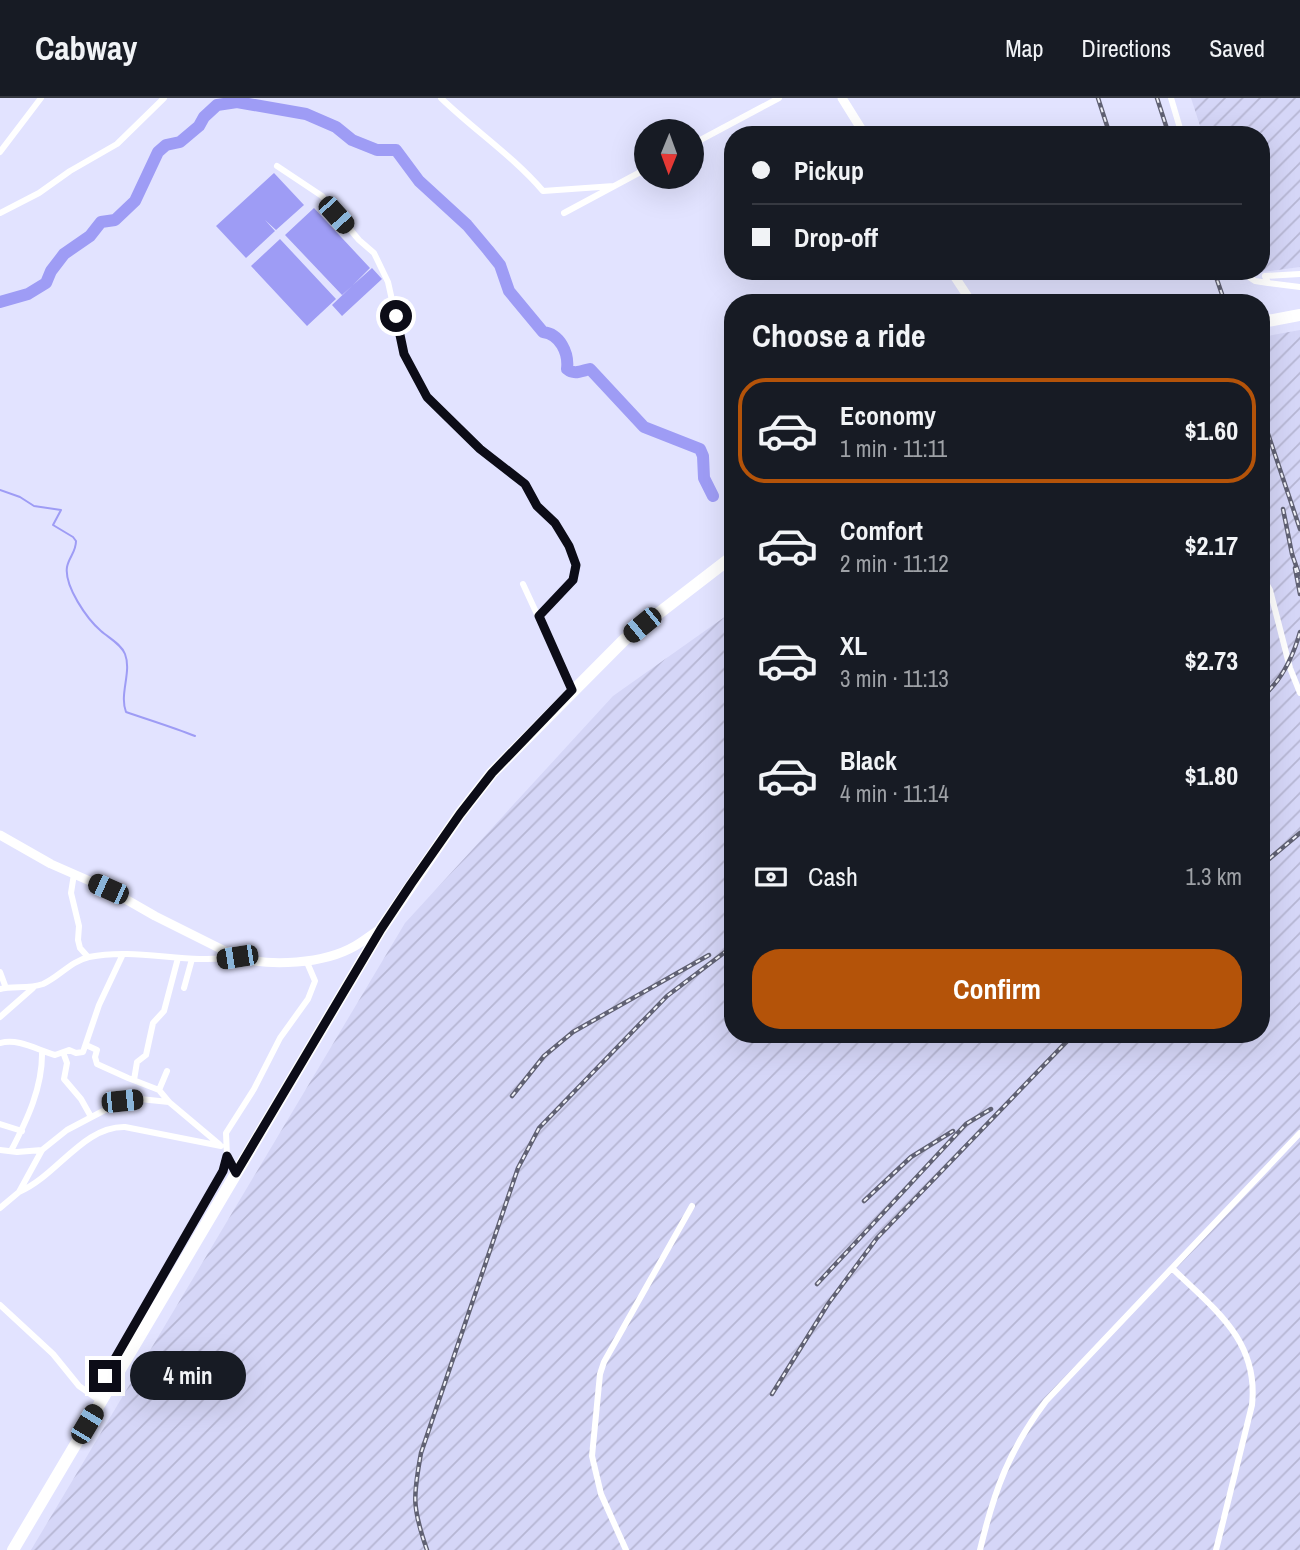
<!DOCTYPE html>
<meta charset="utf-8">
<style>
body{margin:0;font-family:"Archivo Narrow",sans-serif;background:#20242c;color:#f1f3f6;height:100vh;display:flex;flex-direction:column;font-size:26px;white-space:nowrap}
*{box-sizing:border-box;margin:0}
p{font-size:23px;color:#9ea1a6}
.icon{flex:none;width:38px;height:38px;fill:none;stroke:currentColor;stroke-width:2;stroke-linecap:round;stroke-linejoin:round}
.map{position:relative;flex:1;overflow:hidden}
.drawer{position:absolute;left:724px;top:196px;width:546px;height:749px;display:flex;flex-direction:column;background:#171b24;border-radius:28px;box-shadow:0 7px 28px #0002}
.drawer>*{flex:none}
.top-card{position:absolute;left:724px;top:28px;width:546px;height:154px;border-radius:28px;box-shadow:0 7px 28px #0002;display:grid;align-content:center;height:154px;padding:0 28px;background:#171b24}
.needle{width:46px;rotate:181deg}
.tools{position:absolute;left:634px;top:21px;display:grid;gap:14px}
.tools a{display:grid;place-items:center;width:70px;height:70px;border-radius:50%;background:#171b24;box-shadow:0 7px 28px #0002;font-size:35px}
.end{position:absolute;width:32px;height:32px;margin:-16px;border:9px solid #0c0c17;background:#fff;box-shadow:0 0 0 4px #fff}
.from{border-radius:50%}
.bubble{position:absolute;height:49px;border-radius:24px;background:#171b24;box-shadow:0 7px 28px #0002;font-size:23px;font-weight:700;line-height:49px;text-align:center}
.car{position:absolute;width:21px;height:42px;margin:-21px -10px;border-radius:9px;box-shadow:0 0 5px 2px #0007;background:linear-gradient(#222 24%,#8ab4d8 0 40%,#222 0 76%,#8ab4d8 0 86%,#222 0)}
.top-card b{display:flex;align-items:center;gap:24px;height:66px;font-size:26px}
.top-card b+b{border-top:2px solid #363941}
.top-card i{width:18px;height:18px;background:#f1f3f6}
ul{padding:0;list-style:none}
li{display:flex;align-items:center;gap:21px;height:105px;margin:0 14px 10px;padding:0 14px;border:4px solid transparent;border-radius:28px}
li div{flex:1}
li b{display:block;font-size:26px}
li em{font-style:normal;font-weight:700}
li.selected{border-color:#b45309}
li>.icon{width:63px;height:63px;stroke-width:1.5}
h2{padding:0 28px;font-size:32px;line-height:84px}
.pay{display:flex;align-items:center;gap:18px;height:77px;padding:0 28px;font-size:26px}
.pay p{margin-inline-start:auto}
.button{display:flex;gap:14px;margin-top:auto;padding:14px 28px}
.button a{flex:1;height:80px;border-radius:28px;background:#b45309;color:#fff;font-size:28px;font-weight:700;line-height:80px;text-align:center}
header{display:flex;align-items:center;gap:42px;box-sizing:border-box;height:98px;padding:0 35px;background:#171b24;border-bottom:2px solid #363941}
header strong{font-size:33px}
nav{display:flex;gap:38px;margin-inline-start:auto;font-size:24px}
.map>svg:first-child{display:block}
.industrial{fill:url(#industrial-furrows)}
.water{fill:#9e9cf5}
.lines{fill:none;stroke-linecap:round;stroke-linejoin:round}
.stream{stroke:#9e9cf5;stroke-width:2}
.river{stroke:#9e9cf5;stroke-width:12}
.street{stroke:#fff;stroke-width:6}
.secondary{stroke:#fff;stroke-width:9}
.highway{stroke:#fff;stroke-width:12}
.rail-casing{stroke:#606173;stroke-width:4.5}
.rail{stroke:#f1f2f9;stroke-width:2;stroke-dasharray:5;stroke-linecap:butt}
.route{stroke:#0c0c17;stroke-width:9}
</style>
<header>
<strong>Cabway</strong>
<nav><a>Map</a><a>Directions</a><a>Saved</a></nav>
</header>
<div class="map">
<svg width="1300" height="1452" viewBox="0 0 1300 1452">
<defs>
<pattern id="industrial-furrows" width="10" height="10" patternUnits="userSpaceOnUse" patternTransform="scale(1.75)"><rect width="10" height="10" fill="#d5d6f7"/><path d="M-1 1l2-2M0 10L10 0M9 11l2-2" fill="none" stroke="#b6b6d3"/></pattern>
</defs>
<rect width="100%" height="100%" fill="#e2e3ff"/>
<path class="industrial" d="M1191 0H1300V169L1247 176 1246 173H1262V37H1203Z
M1300 232V1452H31L405 825 613 598 733 513V936H1262V239Z"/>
<path class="water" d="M274 75 304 107 276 132 265 122 275 133 246 160 216 128Z
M314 110 370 170 353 187 372 170 382 181 342 218 332 207 352 188 342 197 285 137Z
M280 141 336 201 307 228 251 168Z"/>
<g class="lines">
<path class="stream" d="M0 392 20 399 34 408 61 412 53 427 73 439 76 443C76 454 69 459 67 469 64 488 87 521 101 533 109 540 121 546 125 556 132 574 119 596 126 614 149 622 172 629 195 638"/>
<path class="river" d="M0 204 28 196 46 185 51 173 64 156 90 138 101 124 115 122 135 103 158 54 166 47 180 44 199 28 204 19 217 7 237 4 306 16 336 29 352 42 377 52H396L419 83 467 127 488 152 500 167 509 193 543 234C560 236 569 255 567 271 574 277 581 273 590 271L644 329 700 351 703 358 704 380 713 398"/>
<path class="street" d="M441 0C474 32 513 58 543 93L614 88
M1171 0 1182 37
M691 47 779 0
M0 54 41 0
M277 68 322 98 359 142 374 155 388 184 404 256 427 299 480 351 525 386 537 408 555 425 570 448 576 467 573 482 539 518
M0 115 39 95 70 73 117 46 164 0
M564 115 646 71
M1240 173 1255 183 1268 185
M1265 178 1268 185 1300 189
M1265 178 1300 176
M1262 478 1270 492 1290 570 1300 595
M523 486 572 592
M74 776 71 795 79 828 78 842 80 850 88 859
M0 874 6 890
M184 890 192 861
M0 891C14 888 29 891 43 886 59 879 71 863 89 859 138 849 186 867 235 859
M0 919 33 890
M0 945C19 940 37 952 55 957L69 952 76 955 83 954 99 907 123 856
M86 947 97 952 95 959 97 966 128 980 159 992 169 1004 219 1046
M63 954 67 965 64 981 81 1001 90 1017
M134 982 137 964 146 957 153 925 164 913 178 860
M159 992 167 973
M0 1026 22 1033
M0 1052 17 1054 42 1052
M11 1053C27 1022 43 989 42 953
M19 1094C57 1078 83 1028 125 1029L221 1048
M0 1110 19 1094 42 1052 67 1032 122 1003 140 1001 169 1004
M1172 1170C1214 1211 1259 1242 1252 1307L1216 1452
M0 1207 53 1256 79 1288 96 1300
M93 1298 223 1073 227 1058 226 1035 254 991 280 940 308 901 315 883 306 862
M626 1452 601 1396 592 1358 600 1276 604 1264 692 1108
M980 1452C994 1393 1009 1352 1046 1303L1300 1035"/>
<path class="secondary" d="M842 0 865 37
M951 173 972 205
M0 737 51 766 108 791 155 818 237 859C270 869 324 866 355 848 362 844 370 838 377 833"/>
<path class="highway" d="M1262 224 1300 217
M13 1452 381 831 460 716 492 675 624 542 733 458"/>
<g class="rail-casing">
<path id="rail" d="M1098 0 1110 37
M1157 0 1169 37
M1214 173 1225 205
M1262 318 1300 431
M1283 411 1292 456 1300 479
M1295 470 1300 496
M1262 599C1282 582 1293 559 1300 534
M1262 767 1300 735
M512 998 544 958 573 934 709 857
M864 1103 911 1059 953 1033
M817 1186 966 1026 991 1011
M772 1296 828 1206 877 1140 1074 936
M427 1452C412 1409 413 1399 421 1355L518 1070 539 1030 667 898 733 848"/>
</g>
<use href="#rail" class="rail"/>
</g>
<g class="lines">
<path class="route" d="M105 1278 223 1073 227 1058 236 1075 381 831 411 786 460 716 492 675 572 592 539 518 573 482 576 467 569 448 555 425 537 408 525 386 480 351 427 299 404 256 396 218"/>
</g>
</svg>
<div class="tools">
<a><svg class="needle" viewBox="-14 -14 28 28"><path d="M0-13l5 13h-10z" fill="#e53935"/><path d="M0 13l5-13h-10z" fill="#9ea1a6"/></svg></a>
</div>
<i class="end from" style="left:396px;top:218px"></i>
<i class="end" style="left:105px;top:1278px"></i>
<div class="bubble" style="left:130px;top:1253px;width:116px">4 min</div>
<i class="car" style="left:336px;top:117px;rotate:138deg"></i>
<i class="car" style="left:642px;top:527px;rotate:231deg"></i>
<i class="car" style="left:108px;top:791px;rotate:294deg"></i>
<i class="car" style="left:237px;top:859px;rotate:261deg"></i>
<i class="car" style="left:122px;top:1003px;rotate:84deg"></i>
<i class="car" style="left:87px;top:1326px;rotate:31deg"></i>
<div class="top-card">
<b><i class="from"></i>Pickup</b>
<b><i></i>Drop-off</b>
</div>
<section class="drawer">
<h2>Choose a ride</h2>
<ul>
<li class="selected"><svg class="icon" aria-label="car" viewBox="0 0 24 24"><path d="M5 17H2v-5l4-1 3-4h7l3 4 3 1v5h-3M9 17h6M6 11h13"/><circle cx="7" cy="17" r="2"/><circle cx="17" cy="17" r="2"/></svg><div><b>Economy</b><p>1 min · 11:11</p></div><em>$1.60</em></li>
<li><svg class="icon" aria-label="car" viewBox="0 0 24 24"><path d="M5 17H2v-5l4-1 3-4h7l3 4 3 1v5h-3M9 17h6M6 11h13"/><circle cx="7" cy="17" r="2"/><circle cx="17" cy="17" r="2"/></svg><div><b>Comfort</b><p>2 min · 11:12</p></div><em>$2.17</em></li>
<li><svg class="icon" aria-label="car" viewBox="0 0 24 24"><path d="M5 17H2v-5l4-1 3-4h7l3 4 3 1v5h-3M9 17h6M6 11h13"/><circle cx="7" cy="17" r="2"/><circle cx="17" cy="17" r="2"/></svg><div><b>XL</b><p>3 min · 11:13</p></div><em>$2.73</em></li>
<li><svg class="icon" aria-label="car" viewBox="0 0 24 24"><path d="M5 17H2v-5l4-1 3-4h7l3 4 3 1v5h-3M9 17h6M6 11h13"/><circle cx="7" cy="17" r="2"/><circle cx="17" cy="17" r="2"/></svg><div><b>Black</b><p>4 min · 11:14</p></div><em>$1.80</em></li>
</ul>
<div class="pay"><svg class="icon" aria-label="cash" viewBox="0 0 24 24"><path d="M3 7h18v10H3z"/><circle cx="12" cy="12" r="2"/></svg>Cash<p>1.3 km</p></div>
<div class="button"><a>Confirm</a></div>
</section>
</div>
